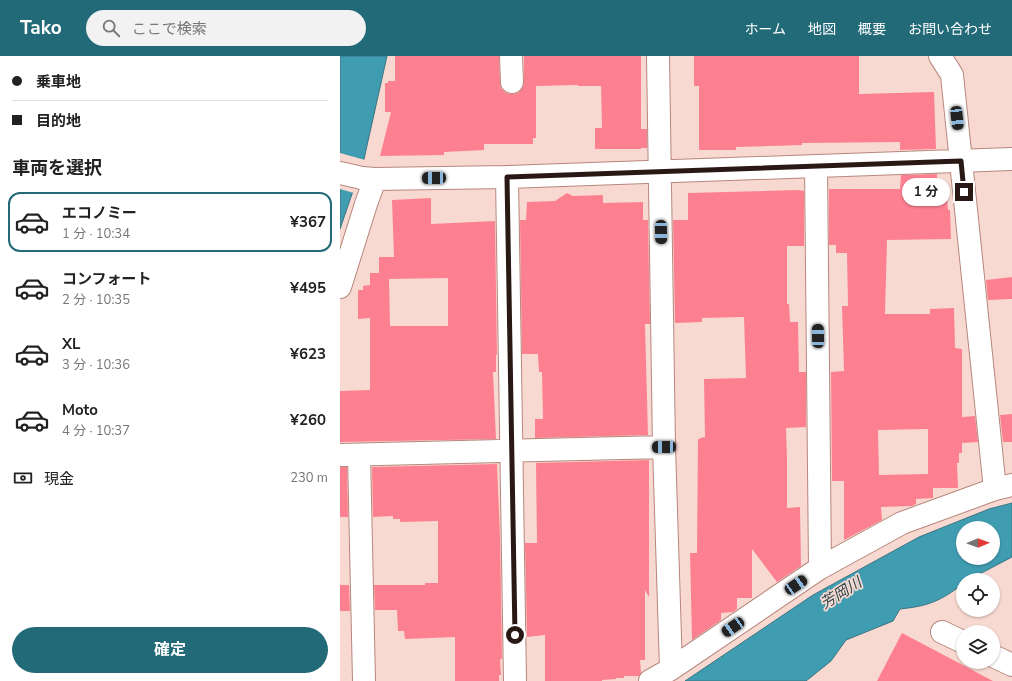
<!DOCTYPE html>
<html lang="ja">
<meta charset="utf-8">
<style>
body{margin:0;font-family:"Nunito Sans","Noto Sans JP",sans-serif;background:#f2f2f2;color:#222;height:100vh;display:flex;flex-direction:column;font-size:15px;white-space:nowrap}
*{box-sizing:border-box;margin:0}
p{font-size:13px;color:#767676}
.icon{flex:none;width:22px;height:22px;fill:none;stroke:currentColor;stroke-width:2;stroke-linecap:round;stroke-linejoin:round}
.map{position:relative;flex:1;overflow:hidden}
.side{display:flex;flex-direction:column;background:#fff;width:340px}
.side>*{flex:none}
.banner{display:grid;align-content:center;height:88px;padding:0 12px;background:#fff}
.needle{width:26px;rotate:89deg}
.fabs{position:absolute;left:616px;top:465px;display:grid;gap:8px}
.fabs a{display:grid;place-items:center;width:44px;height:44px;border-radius:50%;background:#fff;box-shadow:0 1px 3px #0004;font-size:20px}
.end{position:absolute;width:18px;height:18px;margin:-9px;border:5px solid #2a1814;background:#fff;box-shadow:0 0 0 2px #fff}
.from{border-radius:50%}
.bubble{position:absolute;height:28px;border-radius:14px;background:#fff;box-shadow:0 1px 3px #0004;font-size:13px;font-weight:700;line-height:28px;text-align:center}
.car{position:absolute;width:12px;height:24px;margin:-12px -6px;border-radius:5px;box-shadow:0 0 3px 1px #0007;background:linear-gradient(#222 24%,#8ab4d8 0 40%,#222 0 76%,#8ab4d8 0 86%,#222 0)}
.banner b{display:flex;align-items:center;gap:14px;height:38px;font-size:15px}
.banner b+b{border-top:1px solid #e0e0e0}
.banner i{width:10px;height:10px;background:#222}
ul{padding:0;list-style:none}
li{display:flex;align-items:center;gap:12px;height:60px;margin:0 8px 6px;padding:0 4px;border:2px solid transparent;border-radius:12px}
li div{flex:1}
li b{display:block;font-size:15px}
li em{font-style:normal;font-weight:700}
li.selected{border-color:#236a78}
li>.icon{width:36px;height:36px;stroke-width:1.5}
h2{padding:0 12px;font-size:18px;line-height:48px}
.pay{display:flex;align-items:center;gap:10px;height:44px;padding:0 12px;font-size:15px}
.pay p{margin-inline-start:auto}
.button{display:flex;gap:8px;margin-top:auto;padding:8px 12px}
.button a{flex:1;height:46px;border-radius:24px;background:#236a78;color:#fff;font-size:16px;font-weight:700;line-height:46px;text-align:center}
header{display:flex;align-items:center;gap:24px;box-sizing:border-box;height:56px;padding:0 20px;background:#236a78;color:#fff}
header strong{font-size:19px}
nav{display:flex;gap:22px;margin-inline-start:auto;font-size:14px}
.search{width:280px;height:36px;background:#f2f2f2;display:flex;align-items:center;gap:10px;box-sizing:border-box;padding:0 14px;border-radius:22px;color:#767676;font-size:15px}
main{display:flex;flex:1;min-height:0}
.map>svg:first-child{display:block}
.water{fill:#409db1;stroke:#397582;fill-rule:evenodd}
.pier{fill:#f8d9d1}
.building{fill:#fd8090;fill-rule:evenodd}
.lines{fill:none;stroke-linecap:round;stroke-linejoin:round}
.minor-casing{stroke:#b6877c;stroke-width:24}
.tertiary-casing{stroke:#b6877c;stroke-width:24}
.minor{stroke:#fff;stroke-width:22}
.tertiary{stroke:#fff;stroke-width:22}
.route{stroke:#2a1814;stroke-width:5}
.labels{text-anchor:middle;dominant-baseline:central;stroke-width:3.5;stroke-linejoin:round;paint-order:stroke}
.water-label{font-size:15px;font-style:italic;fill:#2b484f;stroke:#f8d9d1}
</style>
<header>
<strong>Tako</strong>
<div class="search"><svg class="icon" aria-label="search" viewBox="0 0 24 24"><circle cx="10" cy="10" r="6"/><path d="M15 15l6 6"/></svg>ここで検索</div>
<nav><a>ホーム</a><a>地図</a><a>概要</a><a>お問い合わせ</a></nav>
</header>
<main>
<section class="side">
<div class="banner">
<b><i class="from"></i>乗車地</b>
<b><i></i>目的地</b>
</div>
<h2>車両を選択</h2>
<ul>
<li class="selected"><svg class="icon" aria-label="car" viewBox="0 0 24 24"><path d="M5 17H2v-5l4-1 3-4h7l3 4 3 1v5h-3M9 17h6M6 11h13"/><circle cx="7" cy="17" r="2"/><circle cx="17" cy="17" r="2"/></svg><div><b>エコノミー</b><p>1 分 · 10:34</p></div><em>¥367</em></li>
<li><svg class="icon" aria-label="car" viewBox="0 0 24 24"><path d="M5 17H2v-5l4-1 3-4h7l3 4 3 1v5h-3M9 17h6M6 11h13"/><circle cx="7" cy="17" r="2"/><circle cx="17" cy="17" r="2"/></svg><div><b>コンフォート</b><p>2 分 · 10:35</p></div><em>¥495</em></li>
<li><svg class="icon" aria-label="car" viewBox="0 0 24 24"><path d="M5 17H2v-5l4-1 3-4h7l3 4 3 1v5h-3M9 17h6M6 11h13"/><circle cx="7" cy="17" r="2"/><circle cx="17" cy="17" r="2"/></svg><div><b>XL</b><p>3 分 · 10:36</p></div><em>¥623</em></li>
<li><svg class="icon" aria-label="car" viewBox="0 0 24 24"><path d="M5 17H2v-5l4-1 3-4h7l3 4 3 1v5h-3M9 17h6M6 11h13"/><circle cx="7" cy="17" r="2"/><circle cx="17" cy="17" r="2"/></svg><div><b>Moto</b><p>4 分 · 10:37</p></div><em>¥260</em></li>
</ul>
<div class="pay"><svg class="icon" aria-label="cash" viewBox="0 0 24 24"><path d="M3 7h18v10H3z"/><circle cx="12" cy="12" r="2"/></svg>現金<p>230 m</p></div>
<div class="button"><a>確定</a></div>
</section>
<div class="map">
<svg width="672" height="625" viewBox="0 0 672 625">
<rect width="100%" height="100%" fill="#f8d9d1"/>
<path class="water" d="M0 0H47L24 103 0 173Z
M672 447V501L628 524H623V528C600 545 589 550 560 553L553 565 506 584 491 605 466 625H345L473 539 579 481 649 453ZM623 472H653V502H623Z"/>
<path class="pier" d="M0 97 25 104 14 137 0 133Z"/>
<path class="building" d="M55 0H159L160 26 161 32 166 37 172 38 178 37 183 31 184 26V0H301V73H307V92H301V93H255V72H262L261 30H238V29L196 30V82H193V88H144V94L104 96V99L40 100 51 56H45V27H48V25H55Z
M354 0H519V38L594 36 596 93 560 94V86L462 87V89L396 91V94H359V30H354Z
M597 118V128H606L608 154H610L611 183 547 184 545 258H590V253L614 252 615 292 622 293V361L635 360 638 386 622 387V397H619V407H617L618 432H593V442L576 443V448L572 450 541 451 542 464 504 484V425H492L491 316 504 315 502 250H508L507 197H496V189H489V133H560L561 119ZM588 373V418L539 419 538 374Z
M459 134 464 135V190H447V248H449L450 266H458L459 316H466V371L446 372 447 402V452L460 451 461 510 437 526 412 493V542H397V553L393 556 381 557V564L352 584 350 497H357L358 383H360V382L365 381 364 323 406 322 404 261 362 262V266L335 267 333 164H348V137Z
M227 137 233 140 263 139V147L303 146V164H308L310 268H305L308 379 195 382V363H203L202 316H199L198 298H182L180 164H186L187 146 215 145Z
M91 142V168L155 165 157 299H156V316H153L156 383 0 386V335L30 334V262L18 263V234H23V230L30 229V217H39V201H54L52 144ZM108 222V270H50L49 223Z
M672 221V243L648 244 646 224Z
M672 358V386H663L660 359Z
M309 404V541L305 534V604H300L301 617 299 620H284V622H276V623L262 624V625H205V579L187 581 185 487H197L196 407Z
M157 408 160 480 162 603H160L161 619H159V625H115V581L65 583 64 575H58L57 554H35L34 529H85V527H98V465L60 466V463H53V460L33 461 32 411Z
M0 411H7L8 461H0Z
M0 529H9L10 555H0Z
M562 577 653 625H537Z"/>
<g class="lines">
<g class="minor-casing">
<path id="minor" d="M171 0 172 26
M318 0 324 391 331 613
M600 0 612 19 655 433
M476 110 480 512
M167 121 175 625
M22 122 35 123 167 121 672 103
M0 231 26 148 35 123
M0 399 324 391
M19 399 24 625
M602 576 623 586
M653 600 672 609
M310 625 331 613 480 512 562 467 655 433 672 429"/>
</g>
<g class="tertiary-casing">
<path id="tertiary" d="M0 117 22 122"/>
</g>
<use href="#minor" class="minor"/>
<use href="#tertiary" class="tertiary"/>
</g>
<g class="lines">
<path class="route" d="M175 579 167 121 621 105 624 136"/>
</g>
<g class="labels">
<g class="water-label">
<text transform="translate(501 537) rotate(-32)">芳岡川</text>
</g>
</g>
</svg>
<div class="fabs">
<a><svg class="needle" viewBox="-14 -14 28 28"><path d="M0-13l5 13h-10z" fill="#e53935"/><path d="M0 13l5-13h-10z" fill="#767676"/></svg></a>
<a><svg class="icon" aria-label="locate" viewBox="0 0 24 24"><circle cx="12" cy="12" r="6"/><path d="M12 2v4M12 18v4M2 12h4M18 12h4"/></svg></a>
<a><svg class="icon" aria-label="layers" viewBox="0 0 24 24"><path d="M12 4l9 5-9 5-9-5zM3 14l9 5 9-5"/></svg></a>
</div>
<i class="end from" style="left:175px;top:579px"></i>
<i class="end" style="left:624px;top:136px"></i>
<div class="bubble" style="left:562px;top:122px;width:48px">1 分</div>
<i class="car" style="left:617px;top:62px;rotate:174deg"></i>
<i class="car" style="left:94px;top:122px;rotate:269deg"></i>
<i class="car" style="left:321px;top:176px;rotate:179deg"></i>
<i class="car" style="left:478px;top:280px;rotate:359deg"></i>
<i class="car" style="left:324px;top:391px;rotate:269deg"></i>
<i class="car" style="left:456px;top:529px;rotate:56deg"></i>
<i class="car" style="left:393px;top:571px;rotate:236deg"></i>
</div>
</main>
